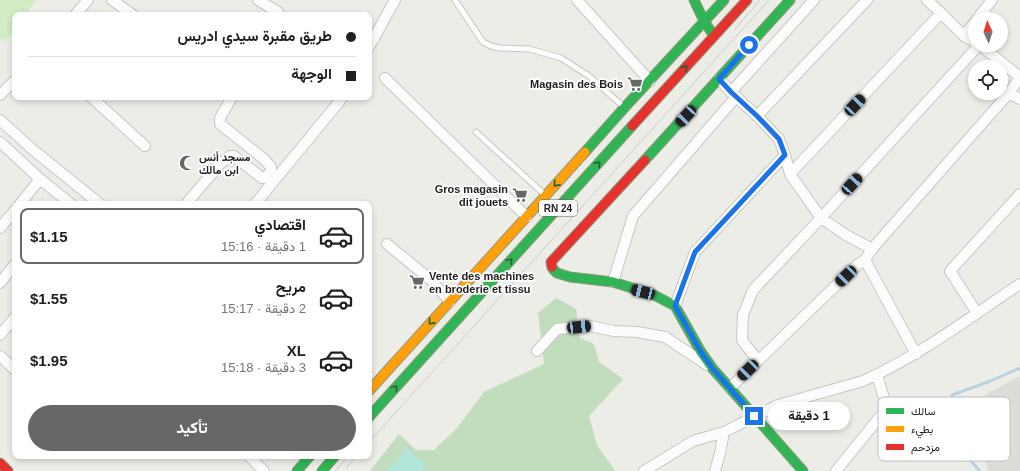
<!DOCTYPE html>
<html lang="ar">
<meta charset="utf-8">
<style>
body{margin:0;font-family:Helvetica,Vazirmatn,sans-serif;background:#f6f6f6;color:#202124;direction:rtl;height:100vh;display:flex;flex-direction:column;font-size:15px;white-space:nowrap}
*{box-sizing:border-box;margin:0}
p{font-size:13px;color:#757577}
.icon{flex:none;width:22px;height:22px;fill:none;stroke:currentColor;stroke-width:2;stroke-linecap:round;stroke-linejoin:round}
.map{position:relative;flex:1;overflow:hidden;direction:ltr}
.panel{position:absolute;left:12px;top:201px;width:360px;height:258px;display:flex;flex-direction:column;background:#fff;border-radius:8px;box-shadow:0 2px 6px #0003;direction:rtl}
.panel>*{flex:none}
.guide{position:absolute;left:12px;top:12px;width:360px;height:88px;border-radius:8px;box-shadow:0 2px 6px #0003;direction:rtl;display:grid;align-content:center;height:88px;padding:0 16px;background:#fff}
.needle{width:26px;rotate:356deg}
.fabs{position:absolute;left:968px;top:12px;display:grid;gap:8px}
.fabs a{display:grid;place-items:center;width:40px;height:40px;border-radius:50%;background:#fff;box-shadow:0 2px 6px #0003;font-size:20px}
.end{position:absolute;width:18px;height:18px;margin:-9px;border:5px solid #1a73e8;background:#fff;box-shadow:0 0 0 2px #fff}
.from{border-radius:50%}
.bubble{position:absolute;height:28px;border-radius:14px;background:#fff;box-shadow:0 2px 6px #0003;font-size:13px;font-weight:700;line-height:28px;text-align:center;direction:rtl}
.car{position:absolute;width:12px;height:24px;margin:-12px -6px;border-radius:5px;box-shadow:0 0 3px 1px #0007;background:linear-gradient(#222 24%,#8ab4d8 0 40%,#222 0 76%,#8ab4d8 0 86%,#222 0)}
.guide b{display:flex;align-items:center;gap:14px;height:38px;font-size:15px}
.guide b+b{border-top:1px solid #e0e0e0}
.guide i{width:10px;height:10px;background:#202124}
ul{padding:7px 0 0;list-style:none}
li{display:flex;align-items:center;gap:12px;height:56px;margin:0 8px 6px;padding:0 8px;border:2px solid transparent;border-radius:8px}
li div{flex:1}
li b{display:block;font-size:15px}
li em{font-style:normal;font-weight:700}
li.active{border-color:#676765}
li>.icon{width:36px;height:36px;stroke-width:1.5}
.action{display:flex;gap:8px;margin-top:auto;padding:8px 16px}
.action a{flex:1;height:46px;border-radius:24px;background:#676765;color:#fff;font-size:16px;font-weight:700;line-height:46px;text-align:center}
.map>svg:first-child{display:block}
.residential{fill:#dcdcd9}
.grass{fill:#d2ecc6}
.forest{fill:#c1ddbd}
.pitch{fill:#b2e6db}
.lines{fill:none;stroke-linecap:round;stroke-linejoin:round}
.stream{stroke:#bad1e2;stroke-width:3}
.lane-casing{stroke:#c6c6c4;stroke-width:7}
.street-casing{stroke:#c6c6c4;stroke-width:12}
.fast-casing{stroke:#91987f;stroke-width:11}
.slow-casing{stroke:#91987f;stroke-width:11}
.jam-casing{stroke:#91987f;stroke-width:11}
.lane{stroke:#fcfcfc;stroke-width:5}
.street{stroke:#fcfcfc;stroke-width:10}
.fast{stroke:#30b455;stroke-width:9}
.slow{stroke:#ff9f0a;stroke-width:9}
.jam{stroke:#e5322d;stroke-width:9}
.tram{stroke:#cbcbca;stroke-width:1}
.oneway{stroke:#276237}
.route{stroke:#1a73e8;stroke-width:5}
.labels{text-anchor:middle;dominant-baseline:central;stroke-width:3.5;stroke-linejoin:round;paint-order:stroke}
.shield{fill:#fff;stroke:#626262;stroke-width:1}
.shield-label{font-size:10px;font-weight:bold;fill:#1f1f1f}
.poi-label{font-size:11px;font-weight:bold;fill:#1f1f1f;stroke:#fff;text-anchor:end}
.key{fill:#fff;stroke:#bcbcbc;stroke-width:1}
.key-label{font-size:11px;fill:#1f1f1f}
</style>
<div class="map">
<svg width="1020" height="471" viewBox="0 0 1020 471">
<rect width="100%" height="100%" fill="#edede8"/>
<path class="residential" d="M1020 376V471H988L970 403Z"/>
<path class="grass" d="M0 0H36L25 15H15V29L5 42 0 39Z"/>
<path class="forest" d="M556 298 576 309 580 338 594 344 599 362 623 379 589 416 597 445 614 469V471H370L399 434 416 450H434L457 428 484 392 544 364 538 313Z"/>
<path class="pitch" d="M407 448 426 465 421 471H387Z"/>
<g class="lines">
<path class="stream" d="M979 471V470L963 452 951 437 946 420 952 395 988 382 1020 368"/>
<g class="lane-casing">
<path id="lane" d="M455 0 483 42 491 46 500 48 529 49 561 58 589 76 624 107
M476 132 545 195"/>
</g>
<g class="street-casing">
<path id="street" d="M112 0 133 15
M258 0 278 12V15
M577 0 650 81
M927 0 941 13
M75 15 88 0
M977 19 992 0
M975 22 964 36 975 42
M369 47 395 0
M385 78 527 217
M719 79 731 92 757 116 779 139 785 155 790 174 821 218 846 235 872 249
M731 92 814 0
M1009 93 1020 99
M0 95 15 80
M91 97 145 146
M757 116 867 0
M0 120 32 149 100 204
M0 142 40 179 71 204
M790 174 941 13 964 36
M20 204 40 179
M186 204 221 163 230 156H234L262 178H265L271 171V167L264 159 220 124V118L232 97
M255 204 339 102 342 97
M0 228 15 210
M387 244 431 280 450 302
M865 260 916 354
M613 282 633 216 736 97
M0 283 15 264
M675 306 695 252 785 155
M977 313 950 271 1020 194
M0 335 15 317
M537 351 557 329 590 326 614 331 637 332 665 337 707 365
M0 356 15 370
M758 361 742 340 743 315 753 290 821 218 979 45
M730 388 857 265 865 260 872 249 1009 93 1020 77 980 45
M249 456 264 471
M644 471 693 441 724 432 778 405 863 381C919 356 969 318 1020 284
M715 471 720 453 724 432
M836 471 887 408 877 375"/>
</g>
<g class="fast-casing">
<path id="fast" d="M694 0 704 21 714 36
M585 152 625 107 724 0
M645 160 790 0
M552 267 553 269 557 273 570 277 613 282 654 295 675 306 701 352 713 369 803 471
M369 417 632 126
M297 471 310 456
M322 471 335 456"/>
</g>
<g class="slow-casing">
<path id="slow" d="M369 391 585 152"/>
</g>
<g class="jam-casing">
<path id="jam" d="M632 126 747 0
M552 267 551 262 645 160
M0 463 8 471"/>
</g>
<use href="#lane" class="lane"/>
<use href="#street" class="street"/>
<use href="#fast" class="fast"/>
<use href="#slow" class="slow"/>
<use href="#jam" class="jam"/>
<path class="tram" d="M735 29 760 0
M369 442 769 0
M347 467 356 456
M335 471 349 456"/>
</g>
<defs><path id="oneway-chevron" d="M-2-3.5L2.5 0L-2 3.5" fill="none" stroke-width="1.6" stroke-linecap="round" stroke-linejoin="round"/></defs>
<g class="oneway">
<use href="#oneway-chevron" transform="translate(685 68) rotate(-48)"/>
<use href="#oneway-chevron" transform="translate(598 164) rotate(-48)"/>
<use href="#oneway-chevron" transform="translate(556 184) rotate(132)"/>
<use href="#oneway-chevron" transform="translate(510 261) rotate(-48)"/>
<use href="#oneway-chevron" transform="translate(431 322) rotate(132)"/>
<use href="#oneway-chevron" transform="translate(395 388) rotate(-49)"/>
</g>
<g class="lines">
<path class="route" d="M749 45 719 79 731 92 757 116 779 139 785 155 695 252 675 306 701 352 713 369 754 416"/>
</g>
<defs>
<g id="supermarket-bare" transform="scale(1.2)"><path d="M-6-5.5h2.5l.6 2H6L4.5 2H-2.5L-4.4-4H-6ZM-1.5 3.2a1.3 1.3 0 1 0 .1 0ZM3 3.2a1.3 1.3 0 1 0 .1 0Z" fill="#676765" stroke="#fff" stroke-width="2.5" paint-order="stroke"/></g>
<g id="mosque-bare" transform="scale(1.2)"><path d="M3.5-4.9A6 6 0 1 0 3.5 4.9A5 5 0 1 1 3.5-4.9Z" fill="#676765" stroke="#fff" stroke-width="2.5" paint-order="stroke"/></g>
</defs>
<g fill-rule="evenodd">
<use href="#supermarket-bare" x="635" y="84"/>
<use href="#mosque-bare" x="187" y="163"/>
<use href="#supermarket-bare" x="520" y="195"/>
<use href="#supermarket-bare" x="417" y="282"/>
</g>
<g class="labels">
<rect class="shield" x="539" y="200" width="38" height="16" rx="3"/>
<g class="shield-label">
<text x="558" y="208">RN 24</text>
</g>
<g class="poi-label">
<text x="623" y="84">Magasin des Bois</text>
<text x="199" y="157" text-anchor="start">مسجد أنس<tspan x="199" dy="13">ابن مالك</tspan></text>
<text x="508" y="189">Gros magasin<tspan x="508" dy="13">dit jouets</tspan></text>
<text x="429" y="276" text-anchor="start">Vente des machines<tspan x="429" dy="13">en broderie et tissu</tspan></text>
</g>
</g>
<rect x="878" y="397" width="132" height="64" rx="6" class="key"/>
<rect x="886" y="408" width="18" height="6" fill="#30b455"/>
<rect x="886" y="426" width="18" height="6" fill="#ff9f0a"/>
<rect x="886" y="444" width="18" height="6" fill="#e5322d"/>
<g class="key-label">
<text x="911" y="415">سالك</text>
<text x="911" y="433">بطيء</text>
<text x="911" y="451">مزدحم</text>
</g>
</svg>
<div class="fabs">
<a><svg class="needle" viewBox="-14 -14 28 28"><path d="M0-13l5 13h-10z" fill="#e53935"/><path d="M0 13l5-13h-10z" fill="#757577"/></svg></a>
<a><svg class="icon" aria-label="locate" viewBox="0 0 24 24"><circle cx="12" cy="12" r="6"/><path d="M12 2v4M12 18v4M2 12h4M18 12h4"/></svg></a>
</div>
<i class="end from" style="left:749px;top:45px"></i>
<i class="end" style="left:754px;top:416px"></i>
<div class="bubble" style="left:768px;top:402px;width:82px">1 دقيقة</div>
<i class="car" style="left:855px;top:105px;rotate:43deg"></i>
<i class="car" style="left:686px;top:116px;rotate:223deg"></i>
<i class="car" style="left:852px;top:184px;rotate:42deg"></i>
<i class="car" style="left:846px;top:276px;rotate:226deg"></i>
<i class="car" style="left:643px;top:292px;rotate:284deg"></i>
<i class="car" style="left:579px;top:327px;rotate:84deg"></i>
<i class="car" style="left:748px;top:370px;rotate:226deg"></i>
<div class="guide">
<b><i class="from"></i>طريق مقبرة سيدي ادريس</b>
<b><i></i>الوجهة</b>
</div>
<section class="panel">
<ul>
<li class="active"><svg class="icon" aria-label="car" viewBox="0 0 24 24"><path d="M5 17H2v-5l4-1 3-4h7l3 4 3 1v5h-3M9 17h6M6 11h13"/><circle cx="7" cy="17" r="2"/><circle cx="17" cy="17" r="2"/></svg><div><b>اقتصادي</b><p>1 دقيقة · 15:16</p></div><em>$1.15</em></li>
<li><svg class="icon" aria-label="car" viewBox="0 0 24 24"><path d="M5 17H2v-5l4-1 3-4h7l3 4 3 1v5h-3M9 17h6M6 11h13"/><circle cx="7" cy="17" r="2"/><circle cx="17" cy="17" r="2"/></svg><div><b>مريح</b><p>2 دقيقة · 15:17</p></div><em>$1.55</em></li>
<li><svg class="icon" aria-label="car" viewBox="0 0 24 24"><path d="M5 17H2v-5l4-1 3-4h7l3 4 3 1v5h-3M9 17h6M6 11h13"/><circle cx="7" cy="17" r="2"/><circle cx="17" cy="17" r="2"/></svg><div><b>XL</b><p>3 دقيقة · 15:18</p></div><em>$1.95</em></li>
</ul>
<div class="action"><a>تأكيد</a></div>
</section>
</div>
